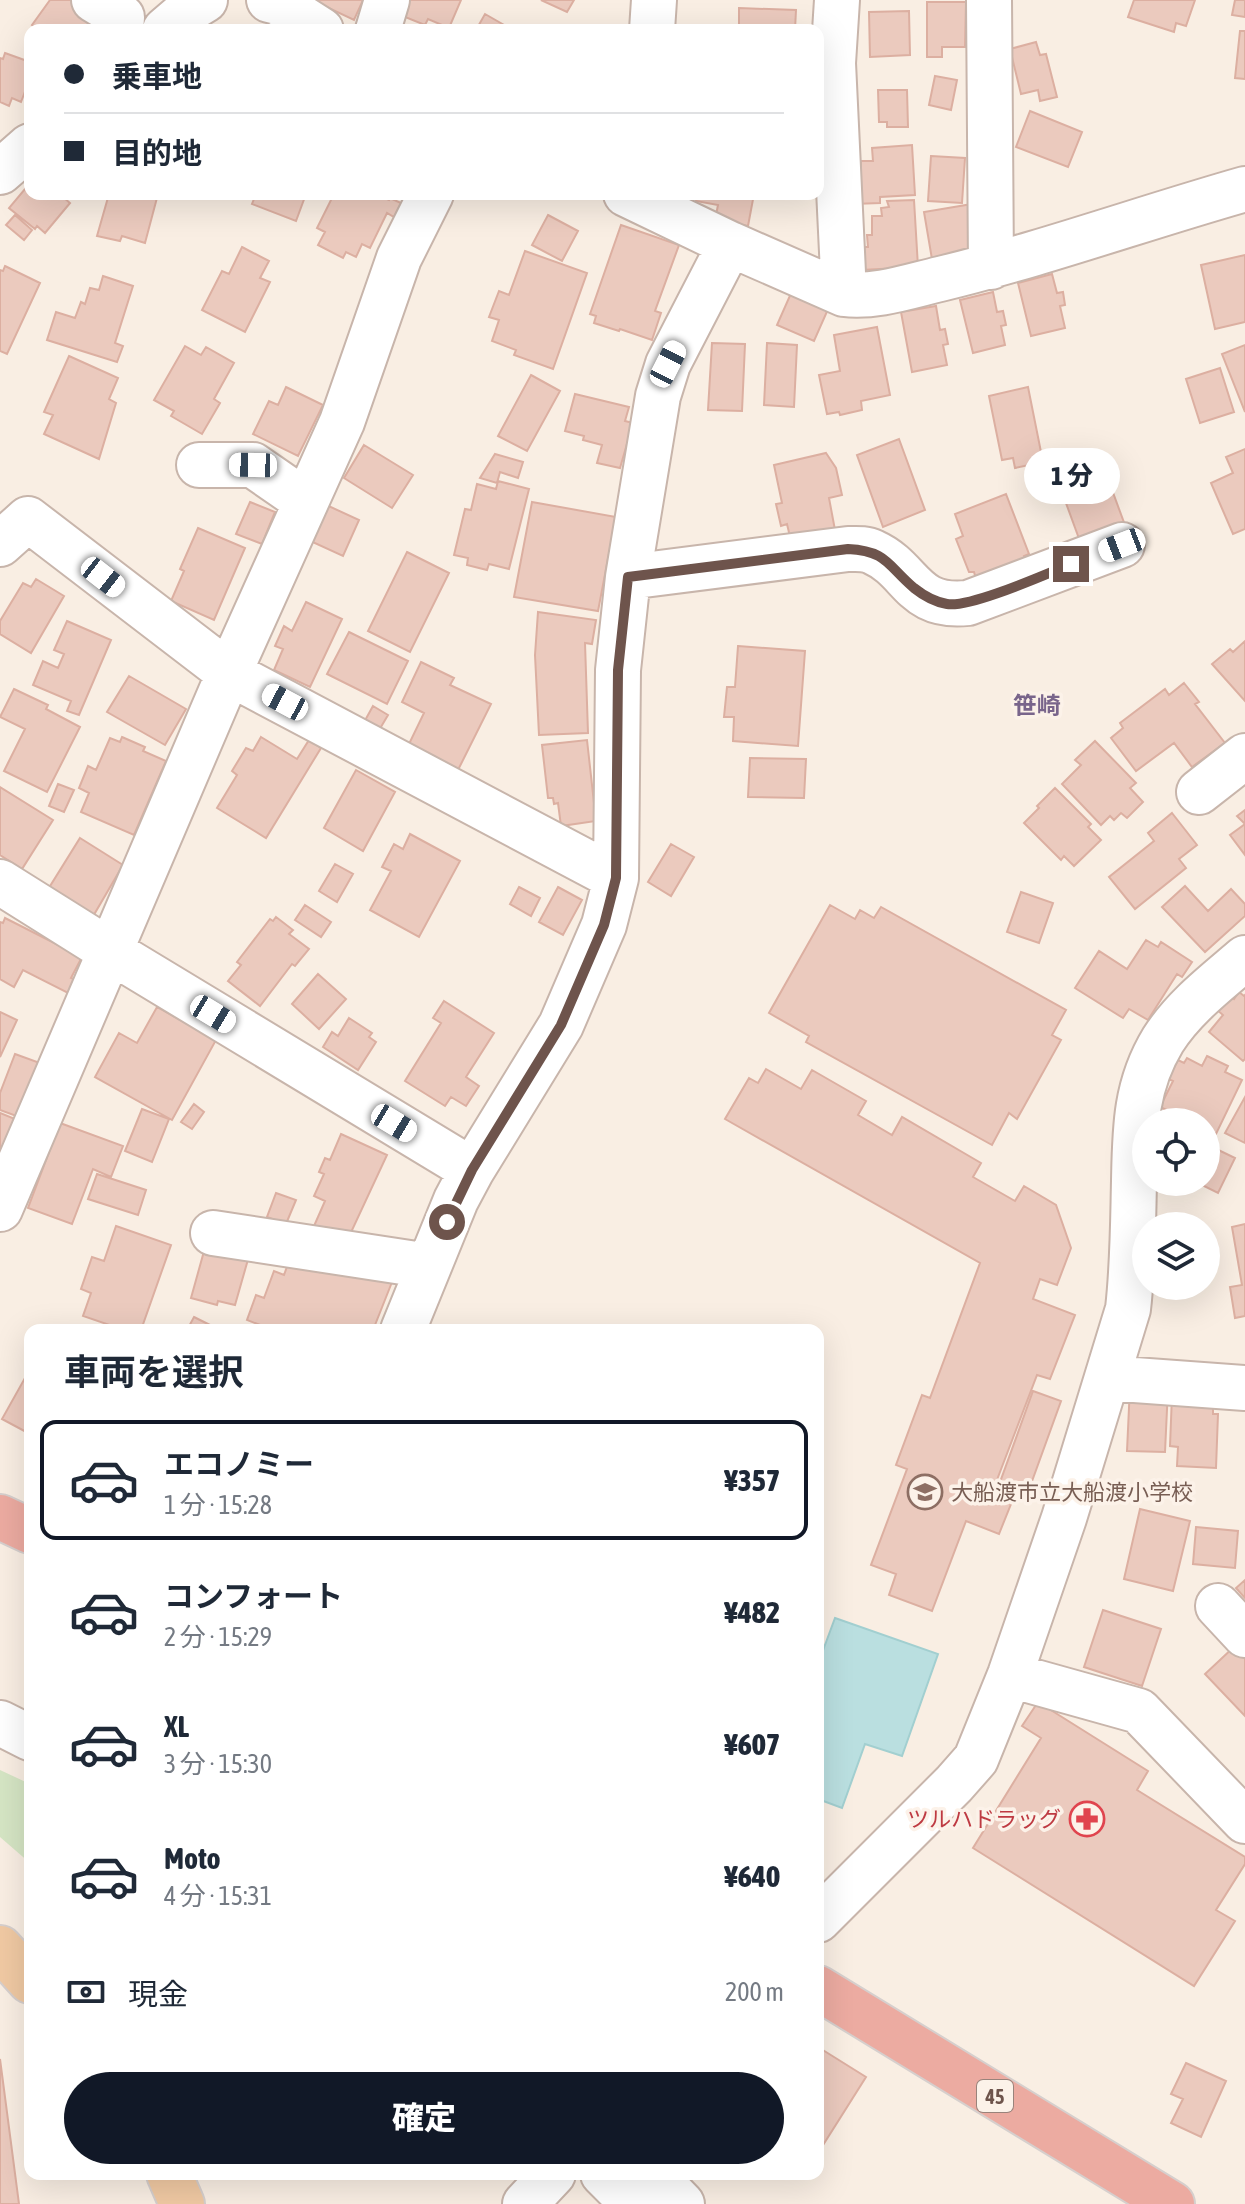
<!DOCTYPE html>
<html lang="ja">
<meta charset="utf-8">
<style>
body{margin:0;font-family:"Asap Condensed","Noto Sans JP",sans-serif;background:#f2f2f3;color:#1f2937;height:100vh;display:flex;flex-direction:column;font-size:30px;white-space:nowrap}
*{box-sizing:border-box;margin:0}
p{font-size:26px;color:#747a83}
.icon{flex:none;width:44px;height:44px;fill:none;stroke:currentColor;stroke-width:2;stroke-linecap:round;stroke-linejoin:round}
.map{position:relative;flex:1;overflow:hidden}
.panel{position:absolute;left:24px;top:1324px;width:800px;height:856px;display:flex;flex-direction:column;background:#fff;border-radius:16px;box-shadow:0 8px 32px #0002}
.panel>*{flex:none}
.banner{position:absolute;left:24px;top:24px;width:800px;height:176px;border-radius:16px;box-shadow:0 8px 32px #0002;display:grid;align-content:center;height:176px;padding:0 40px;background:#fff}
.buttons{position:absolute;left:1132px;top:1108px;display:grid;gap:16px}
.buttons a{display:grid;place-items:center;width:88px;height:88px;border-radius:50%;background:#fff;box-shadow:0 8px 32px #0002;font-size:40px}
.end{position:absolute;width:36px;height:36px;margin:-18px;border:10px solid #6e544c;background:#fff;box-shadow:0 0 0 4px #fff}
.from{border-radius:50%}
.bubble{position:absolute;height:56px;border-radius:28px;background:#fff;box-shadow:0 8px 32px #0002;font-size:26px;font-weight:800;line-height:56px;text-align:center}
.car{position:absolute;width:24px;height:48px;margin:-24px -12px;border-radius:10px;box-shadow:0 0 6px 2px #0007;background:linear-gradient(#fff 24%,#345 0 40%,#fff 0 76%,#345 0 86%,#fff 0)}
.banner b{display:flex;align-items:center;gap:28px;height:76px;font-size:30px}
.banner b+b{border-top:2px solid #e0e1e3}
.banner i{width:20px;height:20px;background:#1f2937}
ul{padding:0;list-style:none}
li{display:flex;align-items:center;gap:24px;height:120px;margin:0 16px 12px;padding:0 24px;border:4px solid transparent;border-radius:16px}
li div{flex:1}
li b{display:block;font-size:30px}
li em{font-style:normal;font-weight:800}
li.selected{border-color:#111827}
li>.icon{width:72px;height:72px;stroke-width:1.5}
h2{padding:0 40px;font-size:36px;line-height:96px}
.pay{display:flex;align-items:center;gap:20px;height:88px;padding:0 40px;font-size:30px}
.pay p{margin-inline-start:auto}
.cta{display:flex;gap:16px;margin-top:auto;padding:16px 40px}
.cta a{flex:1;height:92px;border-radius:48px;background:#111827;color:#fff;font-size:32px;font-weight:800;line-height:92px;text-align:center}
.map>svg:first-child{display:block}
.green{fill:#d5e5c4}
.water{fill:#badfe0;stroke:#a2cfd0;stroke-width:2}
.building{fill:#ebcabe;stroke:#dcafa1;stroke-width:2}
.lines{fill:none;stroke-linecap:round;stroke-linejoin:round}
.minor-casing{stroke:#c8b5ab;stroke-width:48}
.major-casing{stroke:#d6cfcd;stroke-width:48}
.highway-casing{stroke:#d6cfcd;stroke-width:48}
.minor{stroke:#fff;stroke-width:44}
.major{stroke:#f0c9a3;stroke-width:44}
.highway{stroke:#ecaba1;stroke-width:44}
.route{stroke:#6e544c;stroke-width:10}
.labels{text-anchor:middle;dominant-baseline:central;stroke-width:7;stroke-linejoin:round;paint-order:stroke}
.shield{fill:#fcf2e9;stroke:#99837b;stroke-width:2}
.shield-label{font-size:20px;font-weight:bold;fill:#6e544c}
.education-label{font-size:22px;fill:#785e54;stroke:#fcf2e9;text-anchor:start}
.health-label{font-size:22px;fill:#be3a42;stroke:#fcf2e9;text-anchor:end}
.neighbourhood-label{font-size:24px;font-weight:bold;fill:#79658b;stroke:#fcf2e9}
</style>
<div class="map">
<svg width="1245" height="2204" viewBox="0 0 1245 2204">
<rect width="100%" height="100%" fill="#f9eee3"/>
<path class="green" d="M0 1770 30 1784V1863L0 1837Z"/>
<path class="water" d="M835 1618 938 1654 902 1756 865 1744 842 1808 818 1799V1664Z"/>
<path class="building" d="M50 0H81L107 18 99 30H39L32 25Z
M312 0H363L354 20Z
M401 0H461L449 28 428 19 425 25 395 13Z
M541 0H574L567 12Z
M1134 0H1195L1186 26 1176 23 1174 32 1128 17Z
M1235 0H1245V17L1232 15Z
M927 2H966L965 47H942V57H927Z
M739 8 796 10 795 30H739Z
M909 11 910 55 870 57 869 12Z
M485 14 513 30H476Z
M1240 31H1245V79L1235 78Z
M1036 42 1040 55 1046 54 1057 97 1040 101 1038 90 1021 94 1010 49Z
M5 53 30 62V85L28 84 21 102 12 98 9 106 0 102V58L3 59Z
M935 76 957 80 951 110 929 105Z
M878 90H907L908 127H887V122H879Z
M1030 111 1082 132 1068 167 1016 147Z
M912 145 915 195 880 197V203L853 204 852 173 861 172V161H873L872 148Z
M931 156 965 158 962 203 928 201Z
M30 183V194H65L63 197 70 203 45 233 37 226 35 229 9 208Z
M109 194H158L145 243 122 236 120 241 97 236Z
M256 194H306L296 221 252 204Z
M334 194H375L389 200 390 198 401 203 394 217 387 213 370 248 362 244 356 257 346 252 343 258 318 245 325 232 317 228Z
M697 194H754L748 226 715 220 718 205 696 201Z
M914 200 918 267 861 270 860 247H868L867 235H872V216H882L881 208 889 207 887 201Z
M978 203 988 261 934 271 924 212Z
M15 215 32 230 24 240 6 225Z
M548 215 578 231 562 261 532 245Z
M621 225 679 245 655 311 661 313 652 340 620 329 619 331 594 323 596 316 590 314Z
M242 247 269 261 260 278 270 282 245 332 202 310 222 271 229 274Z
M525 251 587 273 553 369 514 355 516 350 492 341 499 320 489 317 499 291 509 295Z
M1245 255V322L1215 329 1201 265Z
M5 266 40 283 7 354 0 351V270L3 271Z
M1052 274 1057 293 1063 292 1065 305 1060 306 1065 328 1031 336 1018 283Z
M103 276 133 286 115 343 123 346 117 362 47 340 56 312 75 318 81 302 85 304 90 288 99 290Z
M792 291 829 307 814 341 777 325Z
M993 292 997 312 1003 311 1006 325 1001 326 1005 345 973 353 960 300Z
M936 306 940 330 945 329 948 344 943 345 947 365 912 372 901 312Z
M877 327 890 395 861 401 862 410 840 415 839 412 827 414 819 375 840 371 834 335Z
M712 343 745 344 742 411 708 410Z
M767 343 797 345 794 407 764 405Z
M1245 345V412L1222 354Z
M185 346 201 355 206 347 234 363 214 399 220 403 202 434 171 416 174 411 154 400Z
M69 356 118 378 109 399 116 403 99 459 44 434 53 415 44 412Z
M1220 368 1234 412 1200 423 1186 379Z
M531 375 560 391 527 451 498 436Z
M286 387 323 405 298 456 253 434 269 401 278 405Z
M1028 387 1043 462 1015 468 1013 458 1002 460 989 396Z
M575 394 629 407 625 421 633 423 620 468 597 463 602 445 583 440 584 436 565 431Z
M899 439 925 510 883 527 857 455Z
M364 445 413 475 392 508 344 478Z
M1245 449V529L1233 534 1211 483 1233 473 1226 457Z
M826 453 836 468 842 495 829 498 835 530 791 541 787 524 781 526 776 504 782 503 774 465Z
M495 454 523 462 518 478 500 472 497 483 480 478Z
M1104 468 1126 528 1081 544 1059 484Z
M498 481 529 489 509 569 489 564 487 570 467 565 468 558 454 555 465 509 471 510 477 484 496 489Z
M1006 494 1029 554 1024 556 1027 566 976 579 974 572H969L956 539 963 536 955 514Z
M250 502 275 512 262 544 236 534Z
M532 502 616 517 598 611 514 597Z
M322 503 359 520 343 556 306 539Z
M198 528 245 548 214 620 171 601 184 571 180 569Z
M407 552 449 573 410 652 368 631Z
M36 579 64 596 31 653 0 634V621L23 583 31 587Z
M306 602 342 619 310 687 274 670 283 649 275 646 284 626 292 631Z
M538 612 596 620 592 644 585 643 588 733 539 735 535 655Z
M67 621 111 640 79 715 67 711 71 701 33 685 43 661 58 668 64 654 54 650Z
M349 632 408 661 387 704 327 674Z
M1245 641V701L1212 664 1230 649 1233 652Z
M738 646 805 651 798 746 733 741 734 717H724L727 687H735Z
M421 662 454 678 450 685 491 704 458 770 408 746 424 713 402 702Z
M129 676 186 709 165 745 107 712Z
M1184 683 1199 702 1195 704 1225 743 1192 767 1174 743 1136 771 1111 738 1123 728 1120 723 1165 689 1169 695Z
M14 689 48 705 46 709 80 727 47 792 4 771 25 729 0 717Z
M373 706 388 715 378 732 363 724Z
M122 737 145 747 143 751 166 761 134 835 81 812 89 793 79 788 88 766 96 770 110 738 120 742Z
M261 737 297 759 309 740 321 748 266 838 217 808 237 775 232 771 246 748 253 751Z
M587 740 596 821 561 826 558 803 554 804 553 798H548L542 745Z
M1095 741 1136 783 1130 788 1143 802 1127 818 1121 813 1114 820 1110 816 1101 825 1062 784 1081 765 1075 760Z
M750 758 806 759 804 798 748 797Z
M356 770 395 792 363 851 324 828Z
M58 784 74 790 64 812 49 806Z
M0 787 53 820 22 869 0 855Z
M1055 788 1091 824 1088 827 1101 840 1074 866 1064 856 1061 860 1024 823 1039 808 1037 806Z
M1245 810V855L1230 835 1245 824 1237 816Z
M1172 813 1197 845 1179 859 1186 868 1135 909 1109 877 1154 841 1148 833Z
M410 834 460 861 419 937 370 910 391 871 382 867 394 844 403 849Z
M80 838 123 865 92 918 47 891Z
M671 844 694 857 671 896 648 882Z
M335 864 353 874 337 902 319 891Z
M1185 886 1208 911 1231 889 1245 904V916L1205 952 1162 907Z
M519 887 540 898 531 916 510 904Z
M558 887 582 900 563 935 539 922Z
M1021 892 1053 903 1039 943 1007 932Z
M305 905 331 922 321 937 295 920Z
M830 905 855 919 860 910 874 918 881 907 1066 1010 1052 1035 1061 1040 1017 1119 1009 1113 992 1145 806 1042 809 1036 769 1013Z
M276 917 293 930 289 934 309 949 295 966 292 964 260 1006 228 981 241 965 237 962 270 919 273 921Z
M5 918 82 957 71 978 77 980 70 994 23 970 14 987 0 979V922L3 923Z
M1146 940 1158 947 1161 942 1192 962 1182 977 1177 974 1148 1020 1129 1009 1123 1018 1075 988 1099 951 1127 969Z
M318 974 346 999 319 1029 292 1004Z
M1239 992 1244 996 1245 995V1059L1243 1061 1209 1032 1223 1015 1216 1009 1229 995 1234 999Z
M444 1001 494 1033 466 1077 479 1086 466 1106 451 1097 445 1106 405 1081 441 1023 433 1018Z
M157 1007 216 1040 172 1120 95 1077 119 1033 137 1043Z
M0 1012 17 1020 0 1057Z
M349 1018 372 1033 369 1037 376 1042 358 1070 323 1047 332 1032 338 1036Z
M15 1054 51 1067 30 1121 0 1110V1093Z
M1207 1056 1228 1066 1225 1072 1242 1080 1216 1134 1206 1129V1122H1192L1160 1107 1173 1081 1168 1079 1178 1060 1184 1063 1187 1058 1202 1066Z
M766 1069 801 1089 812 1070 866 1101 858 1115 892 1135 902 1117 981 1163 973 1177 1015 1201 1024 1186 1056 1205 1071 1248 1057 1285 1040 1279 1033 1299 1075 1315 1050 1379 1037 1375 995 1485 985 1481 981 1492 1011 1504 999 1534 966 1521 932 1611 889 1595 896 1574 871 1565 907 1469 896 1465 922 1395 930 1398 980 1263 725 1119 749 1078 758 1083Z
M1245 1097V1143L1225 1133Z
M194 1104 204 1112 192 1129 181 1122Z
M142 1109 169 1119 152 1162 125 1151Z
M0 1113 15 1119 0 1158Z
M60 1123 123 1146 111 1177 93 1169 72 1224 28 1208Z
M341 1134 387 1155 347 1241 314 1226 325 1201 314 1196 324 1174 319 1172 325 1158 330 1160Z
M1206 1144 1235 1158 1218 1193 1196 1182H1206Z
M97 1174 146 1190 138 1215 88 1199Z
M276 1193 296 1200 286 1224 267 1217Z
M1245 1224V1316L1235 1318 1230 1287 1242 1285 1232 1227Z
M116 1226 171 1245 141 1330H124L83 1316 91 1293 81 1289 92 1257 104 1261Z
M206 1244 249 1256 235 1305 218 1301 217 1305 191 1298Z
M324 1258 394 1277 373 1330H273L247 1320 256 1295 264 1298 274 1271 284 1275 289 1261 319 1272Z
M194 1317 220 1330H187Z
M30 1369V1434L2 1419Z
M1130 1386 1168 1388 1165 1452 1127 1451Z
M1033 1391 1061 1401 1027 1495 999 1485Z
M1172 1395 1213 1397V1414H1218L1216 1468 1177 1466 1178 1447 1170 1446Z
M1140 1509 1190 1521 1173 1591 1124 1579Z
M1196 1527 1238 1531 1235 1568 1193 1564Z
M1245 1580V1598L1236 1588Z
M1103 1610 1161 1629 1142 1686 1084 1667Z
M1236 1645 1245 1655V1716L1205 1674Z
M1038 1702 1148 1771 1137 1790 1245 1857V1864L1216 1910 1235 1921 1194 1986 973 1848 1041 1738 1022 1726Z
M818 2047 866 2077 818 2153Z
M0 2059 19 2204H0Z
M1186 2063 1226 2081 1201 2137 1171 2123 1183 2099 1171 2094Z"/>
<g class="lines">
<g class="minor-casing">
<path id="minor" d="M94 0 122 17 121 30
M269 0 277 2 321 30
M837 0 833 63 844 294
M989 0 991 267
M165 30 187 11 205 0
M378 30 387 0
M652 30 654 0
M0 172 30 146
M626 194 730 244 844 294C875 298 910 286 940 279 1043 254 1143 218 1245 189
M199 465H253L305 501
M0 544 28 519 229 673 616 878
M628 577 848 549C856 549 865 548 873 552 913 570 911 609 968 603L1122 545
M1199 792 1245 756
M0 882 110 951 472 1170
M0 1209 229 673 342 422 399 258 431 194
M213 1233 429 1266
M403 1330 456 1200 472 1170 561 1025 604 925 616 878 618 670 628 577 658 396 668 364 730 244
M1107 1378 1245 1388
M1218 1606 1245 1635
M1010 1675 1139 1711 1245 1821
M0 1723 30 1738
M818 1920 954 1784 976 1759 1010 1675 1064 1518 1128 1309C1133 1266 1133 1224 1134 1181 1135 1129 1135 1086 1163 1040 1184 1007 1216 983 1245 958
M603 2174 633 2204
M653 2174 682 2204
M525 2204 553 2174"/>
</g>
<g class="major-casing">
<path id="major" d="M0 1948 30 1981
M169 2174 182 2204"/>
</g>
<g class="highway-casing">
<path id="highway" d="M0 1517 30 1531
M818 1988 1172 2204"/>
</g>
<use href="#minor" class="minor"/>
<use href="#major" class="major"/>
<use href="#highway" class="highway"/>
</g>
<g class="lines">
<path class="route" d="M447 1222 472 1170 561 1025 604 925 616 878 618 670 628 577 848 549C887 551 887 565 914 588 924 596 935 602 947 604 970 608 1046 574 1071 564"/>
</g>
<defs>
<g id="school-ring" transform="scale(1.8)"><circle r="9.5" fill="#fcf2e9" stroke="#8d6e63" stroke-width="1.5"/><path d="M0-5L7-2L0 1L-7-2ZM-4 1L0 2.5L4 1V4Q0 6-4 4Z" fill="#8d6e63"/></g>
<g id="pharmacy-ring" transform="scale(1.8)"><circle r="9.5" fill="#fcf2e9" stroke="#e0444e" stroke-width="1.5"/><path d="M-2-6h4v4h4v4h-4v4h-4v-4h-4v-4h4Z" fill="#e0444e"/></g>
</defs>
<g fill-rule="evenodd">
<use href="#school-ring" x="925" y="1492"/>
<use href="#pharmacy-ring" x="1087" y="1819"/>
</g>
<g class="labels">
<rect class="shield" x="977" y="2080" width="36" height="32" rx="6"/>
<g class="shield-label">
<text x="995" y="2096">45</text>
</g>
<g class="education-label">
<text x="951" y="1492">大船渡市立大船渡小学校</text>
</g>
<g class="health-label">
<text x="1061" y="1819">ツルハドラッグ</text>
</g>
<g class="neighbourhood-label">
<text x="1037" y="705">笹崎</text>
</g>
</g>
</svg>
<div class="buttons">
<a><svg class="icon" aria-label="locate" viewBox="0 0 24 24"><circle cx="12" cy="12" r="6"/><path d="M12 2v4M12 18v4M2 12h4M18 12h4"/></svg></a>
<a><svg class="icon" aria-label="layers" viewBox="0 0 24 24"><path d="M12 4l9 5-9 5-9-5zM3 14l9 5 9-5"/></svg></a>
</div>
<i class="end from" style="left:447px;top:1222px"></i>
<i class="end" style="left:1071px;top:564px"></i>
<div class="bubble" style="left:1024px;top:448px;width:96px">1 分</div>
<i class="car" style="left:668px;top:364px;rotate:27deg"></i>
<i class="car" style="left:253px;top:465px;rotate:271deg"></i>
<i class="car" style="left:1122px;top:545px;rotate:249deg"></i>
<i class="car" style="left:103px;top:577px;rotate:128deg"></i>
<i class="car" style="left:285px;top:702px;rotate:298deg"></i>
<i class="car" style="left:213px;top:1014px;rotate:121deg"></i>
<i class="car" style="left:394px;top:1123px;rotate:121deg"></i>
<div class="banner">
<b><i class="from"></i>乗車地</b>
<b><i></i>目的地</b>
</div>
<section class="panel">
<h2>車両を選択</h2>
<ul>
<li class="selected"><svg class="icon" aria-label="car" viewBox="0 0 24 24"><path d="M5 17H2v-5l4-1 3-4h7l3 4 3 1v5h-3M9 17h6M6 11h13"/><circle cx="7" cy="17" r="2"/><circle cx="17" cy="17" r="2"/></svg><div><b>エコノミー</b><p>1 分 · 15:28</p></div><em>¥357</em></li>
<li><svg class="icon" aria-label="car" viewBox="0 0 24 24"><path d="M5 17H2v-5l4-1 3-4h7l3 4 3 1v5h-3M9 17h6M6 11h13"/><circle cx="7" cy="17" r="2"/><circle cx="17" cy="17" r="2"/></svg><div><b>コンフォート</b><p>2 分 · 15:29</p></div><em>¥482</em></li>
<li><svg class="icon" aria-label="car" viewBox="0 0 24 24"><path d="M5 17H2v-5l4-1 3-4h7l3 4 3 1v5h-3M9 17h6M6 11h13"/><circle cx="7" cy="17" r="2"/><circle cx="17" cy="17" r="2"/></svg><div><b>XL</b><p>3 分 · 15:30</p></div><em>¥607</em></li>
<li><svg class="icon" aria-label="car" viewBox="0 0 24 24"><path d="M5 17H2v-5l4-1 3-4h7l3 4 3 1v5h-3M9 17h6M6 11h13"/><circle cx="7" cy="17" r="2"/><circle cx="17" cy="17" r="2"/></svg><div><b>Moto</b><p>4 分 · 15:31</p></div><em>¥640</em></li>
</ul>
<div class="pay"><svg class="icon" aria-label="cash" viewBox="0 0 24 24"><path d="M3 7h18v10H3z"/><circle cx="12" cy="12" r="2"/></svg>現金<p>200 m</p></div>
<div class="cta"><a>確定</a></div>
</section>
</div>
